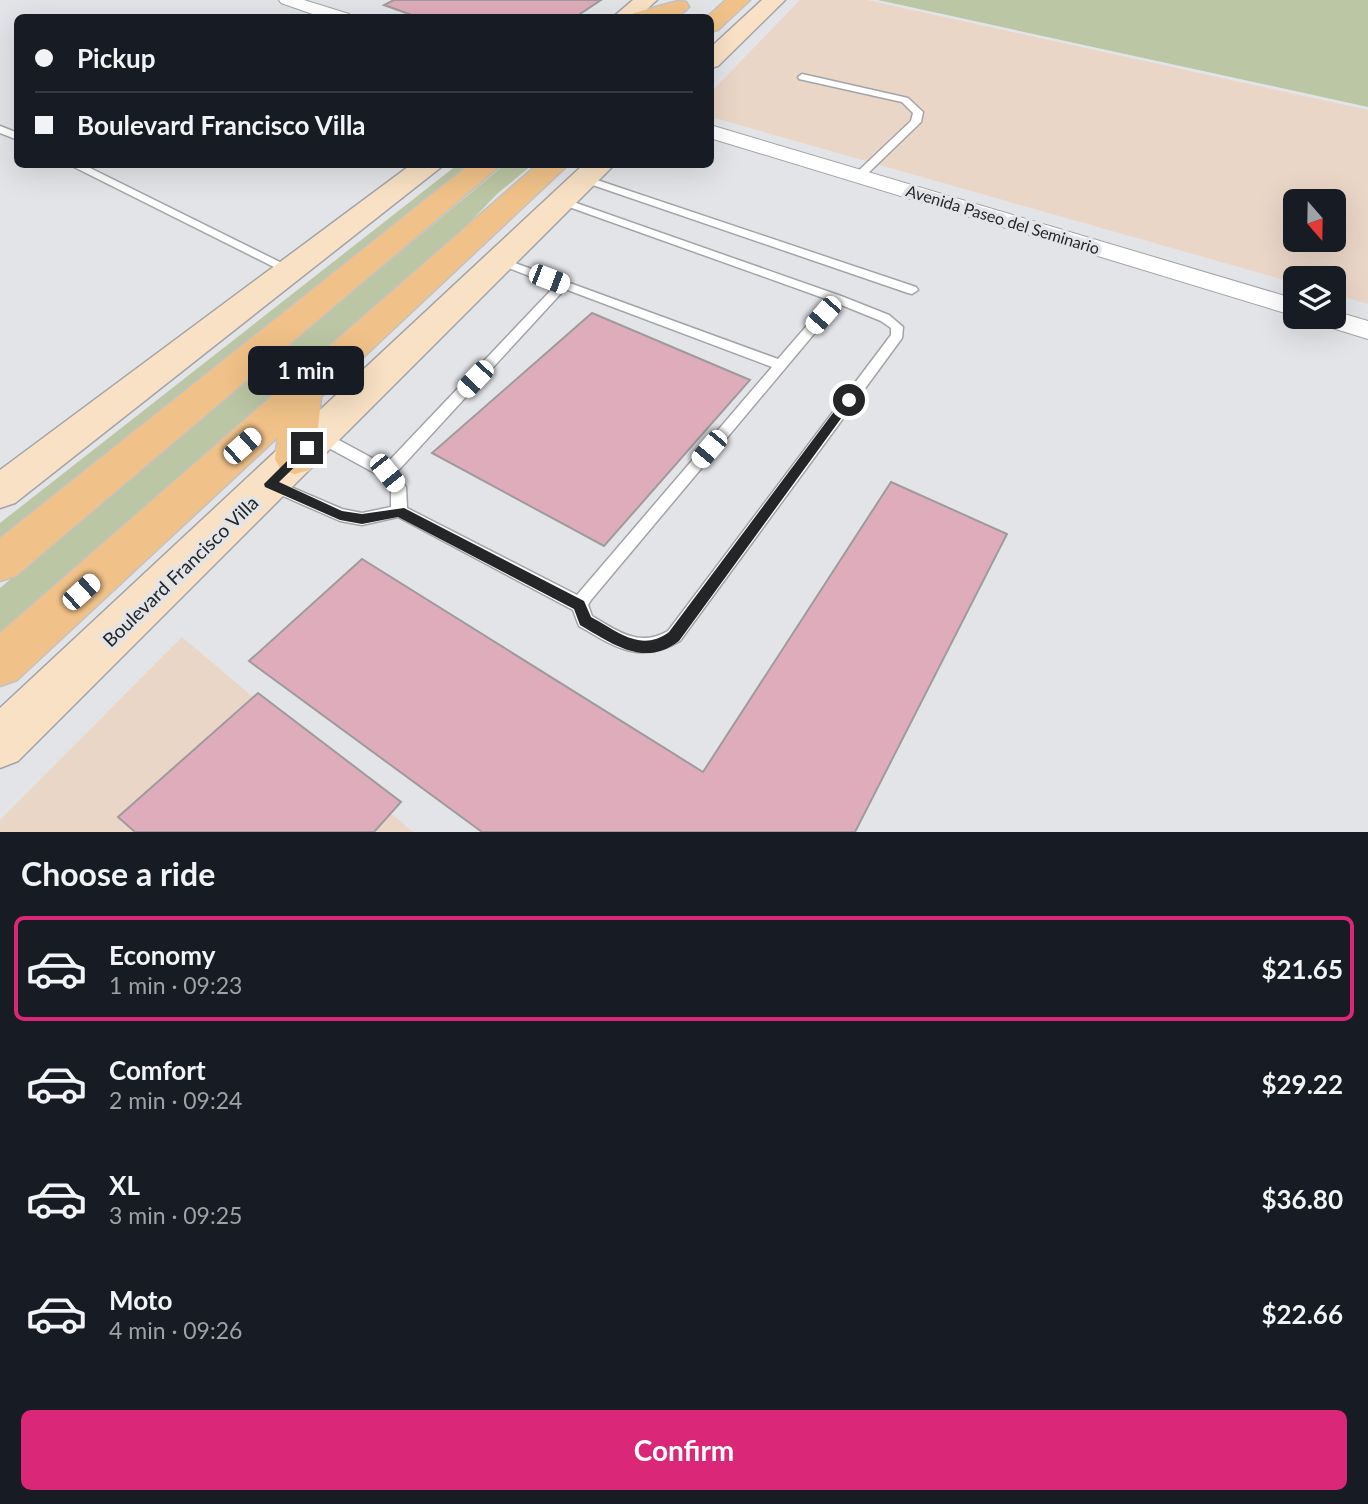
<!DOCTYPE html>
<meta charset="utf-8">
<style>
body{margin:0;font-family:Lato,sans-serif;background:#242831;color:#f1f3f6;height:100vh;display:flex;flex-direction:column;font-size:26px;white-space:nowrap}
*{box-sizing:border-box;margin:0}
p{font-size:23px;color:#9ea1a6}
.icon{flex:none;width:38px;height:38px;fill:none;stroke:currentColor;stroke-width:2;stroke-linecap:round;stroke-linejoin:round}
.map{position:relative;height:832px;overflow:hidden}
.details{display:flex;flex-direction:column;background:#171b24;flex:1}
.details>*{flex:none}
.hud{position:absolute;left:14px;top:14px;width:700px;height:154px;border-radius:10px;box-shadow:0 7px 28px #0002;display:grid;align-content:center;height:154px;padding:0 21px;background:#171b24}
.needle{width:46px;rotate:160deg}
.fabs{position:absolute;left:1283px;top:189px;display:grid;gap:14px}
.fabs a{display:grid;place-items:center;width:63px;height:63px;border-radius:10px;background:#171b24;box-shadow:0 7px 28px #0002;font-size:35px}
.end{position:absolute;width:32px;height:32px;margin:-16px;border:9px solid #242526;background:#fff;box-shadow:0 0 0 4px #fff}
.from{border-radius:50%}
.bubble{position:absolute;height:49px;border-radius:10px;background:#171b24;box-shadow:0 7px 28px #0002;font-size:23px;font-weight:700;line-height:49px;text-align:center}
.car{position:absolute;width:21px;height:42px;margin:-21px -10px;border-radius:9px;box-shadow:0 0 5px 2px #0007;background:linear-gradient(#fff 24%,#345 0 40%,#fff 0 76%,#345 0 86%,#fff 0)}
.hud b{display:flex;align-items:center;gap:24px;height:66px;font-size:26px}
.hud b+b{border-top:2px solid #363941}
.hud i{width:18px;height:18px;background:#f1f3f6}
ul{padding:0;list-style:none}
li{display:flex;align-items:center;gap:21px;height:105px;margin:0 14px 10px;padding:0 7px;border:4px solid transparent;border-radius:10px}
li div{flex:1}
li b{display:block;font-size:26px}
li em{font-style:normal;font-weight:700}
li.on{border-color:#db2777}
li>.icon{width:63px;height:63px;stroke-width:1.5}
h2{padding:0 21px;font-size:32px;line-height:84px}
.primary-button{display:flex;gap:14px;margin-top:auto;padding:14px 21px}
.primary-button a{flex:1;height:80px;border-radius:10px;background:#db2777;color:#fff;font-size:28px;font-weight:700;line-height:80px;text-align:center}
.map>svg:first-child{display:block}
.industrial{fill:#ead6c7;fill-rule:evenodd}
.green{fill:#bbc6a4}
.building{fill:#dfacbb;stroke:#9f9b9c;stroke-width:2}
.lines{fill:none;stroke-linecap:round;stroke-linejoin:round}
.lane-casing{stroke:#a3a4a7;stroke-width:3}
.street-casing{stroke:#a3a4a7;stroke-width:2}
.secondary-casing{stroke:#a3a4a7;stroke-width:3}
.primary-casing{stroke:#c2c2c2;stroke-width:3}
.lane{fill:#fff;fill-rule:evenodd}
.street{fill:#fff;fill-rule:evenodd}
.secondary{fill:#f8e1c4;fill-rule:evenodd}
.primary{fill:#f0c289;fill-rule:evenodd}
.route{fill:#242526}
.labels{text-anchor:middle;dominant-baseline:central;stroke-width:7;stroke-linejoin:round;paint-order:stroke}
.far-street-label{font-size:16px;fill:#242526;stroke:#e3e4e8}
.street-label{font-size:19px;fill:#242526;stroke:#e3e4e8}
</style>
<div class="map">
<svg width="1368" height="832" viewBox="0 0 1368 832">
<rect width="100%" height="100%" fill="#e3e4e8"/>
<path class="industrial" d="M800 0H867L1368 110V304L1334 294V278H1295V283L711 117 710 93ZM1295 201H1334V240H1295Z
M182 637 413 832H0V820Z"/>
<path class="green" d="M878 0H1368V107Z
M457 165H479L0 551V523Z
M504 165H532L497 194 380 316 0 652V588Z"/>
<path class="building" d="M394 0H601L574 18H420L384 5Z
M592 313 750 380 604 546 432 453Z
M891 482 1007 534 855 832H482L249 661 362 559 703 772Z
M258 693 401 802 374 832H135L118 817Z"/>
<g class="lines">
<g class="lane-casing">
<path id="lane" d="M802 74 908 98 923 112 921 122 863 178H855V174L911 121 913 113 902 102 799 79 798 77Z
M0 126 18 133V140L0 133Z
M68 164H82L298 271 296 274H288Z
M585 176 916 287 918 290 912 294 908 293 581 181 580 179Z
M562 198 841 296 889 315 903 327 902 338 680 641C640 665 615 647 579 626L573 610 398 517 362 525 340 521 267 489 264 485 267 481 272 479 342 509 362 513 391 507V488L382 477 314 440 312 436 319 431 324 432 385 465 555 286 496 263V259H504L778 359 829 300 558 203 557 201ZM565 289 772 367 577 595 407 508 406 487 396 473ZM839 304 881 321 891 328V335L668 631C638 648 618 631 592 616L588 605 591 600Z"/>
</g>
<g class="street-casing">
<path id="street" d="M279 0H304L349 14 351 18H324L281 3Z
M710 125 1295 299V316L710 138Z
M1334 311 1368 321V339L1316 323 1312 317H1334Z"/>
</g>
<g class="secondary-casing">
<path id="secondary" d="M633 0H657L637 18H612Z
M762 0H785L718 66 710 68V48Z
M412 164H445L15 503 0 508V470Z
M584 164H615L18 761 0 768V708Z"/>
</g>
<g class="primary-casing">
<path id="primary" d="M726 0H750L718 30 710 32V18H706Z
M678 1 686 2 689 7C677 22 649 18 631 18L634 13Z
M470 164H502L16 576 0 581V538Z
M538 164H569L321 397 315 459 309 470 295 474 281 470 275 459 278 437 17 680 0 686V633Z"/>
</g>
<use href="#lane" class="lane"/>
<use href="#street" class="street"/>
<use href="#secondary" class="secondary"/>
<use href="#primary" class="primary"/>
</g>
<path class="route" d="M849 396 855 400 853 402 679 641C644 668 613 644 580 625L574 609 398 517 362 524 340 520 265 487 264 484 303 445H311V451L279 482 342 511 362 514 404 508 584 601 591 617C617 631 641 653 669 632L845 397Z"/>
<g class="labels">
<g class="far-street-label">
<text transform="translate(1003 219) rotate(17)">Avenida Paseo del Seminario</text>
</g>
<g class="street-label">
<text transform="translate(180 571) rotate(-44)">Boulevard Francisco Villa</text>
</g>
</g>
</svg>
<div class="fabs">
<a><svg class="needle" viewBox="-14 -14 28 28"><path d="M0-13l5 13h-10z" fill="#e53935"/><path d="M0 13l5-13h-10z" fill="#9ea1a6"/></svg></a>
<a><svg class="icon" aria-label="layers" viewBox="0 0 24 24"><path d="M12 4l9 5-9 5-9-5zM3 14l9 5 9-5"/></svg></a>
</div>
<i class="end from" style="left:849px;top:400px"></i>
<i class="end" style="left:307px;top:448px"></i>
<div class="bubble" style="left:248px;top:346px;width:116px">1 min</div>
<i class="car" style="left:549px;top:279px;rotate:111deg"></i>
<i class="car" style="left:823px;top:315px;rotate:221deg"></i>
<i class="car" style="left:475px;top:379px;rotate:223deg"></i>
<i class="car" style="left:242px;top:446px;rotate:48deg"></i>
<i class="car" style="left:709px;top:449px;rotate:220deg"></i>
<i class="car" style="left:387px;top:473px;rotate:141deg"></i>
<i class="car" style="left:81px;top:592px;rotate:48deg"></i>
<div class="hud">
<b><i class="from"></i>Pickup</b>
<b><i></i>Boulevard Francisco Villa</b>
</div>
</div>
<section class="details">
<h2>Choose a ride</h2>
<ul>
<li class="on"><svg class="icon" aria-label="car" viewBox="0 0 24 24"><path d="M5 17H2v-5l4-1 3-4h7l3 4 3 1v5h-3M9 17h6M6 11h13"/><circle cx="7" cy="17" r="2"/><circle cx="17" cy="17" r="2"/></svg><div><b>Economy</b><p>1 min · 09:23</p></div><em>$21.65</em></li>
<li><svg class="icon" aria-label="car" viewBox="0 0 24 24"><path d="M5 17H2v-5l4-1 3-4h7l3 4 3 1v5h-3M9 17h6M6 11h13"/><circle cx="7" cy="17" r="2"/><circle cx="17" cy="17" r="2"/></svg><div><b>Comfort</b><p>2 min · 09:24</p></div><em>$29.22</em></li>
<li><svg class="icon" aria-label="car" viewBox="0 0 24 24"><path d="M5 17H2v-5l4-1 3-4h7l3 4 3 1v5h-3M9 17h6M6 11h13"/><circle cx="7" cy="17" r="2"/><circle cx="17" cy="17" r="2"/></svg><div><b>XL</b><p>3 min · 09:25</p></div><em>$36.80</em></li>
<li><svg class="icon" aria-label="car" viewBox="0 0 24 24"><path d="M5 17H2v-5l4-1 3-4h7l3 4 3 1v5h-3M9 17h6M6 11h13"/><circle cx="7" cy="17" r="2"/><circle cx="17" cy="17" r="2"/></svg><div><b>Moto</b><p>4 min · 09:26</p></div><em>$22.66</em></li>
</ul>
<div class="primary-button"><a>Confirm</a></div>
</section>
